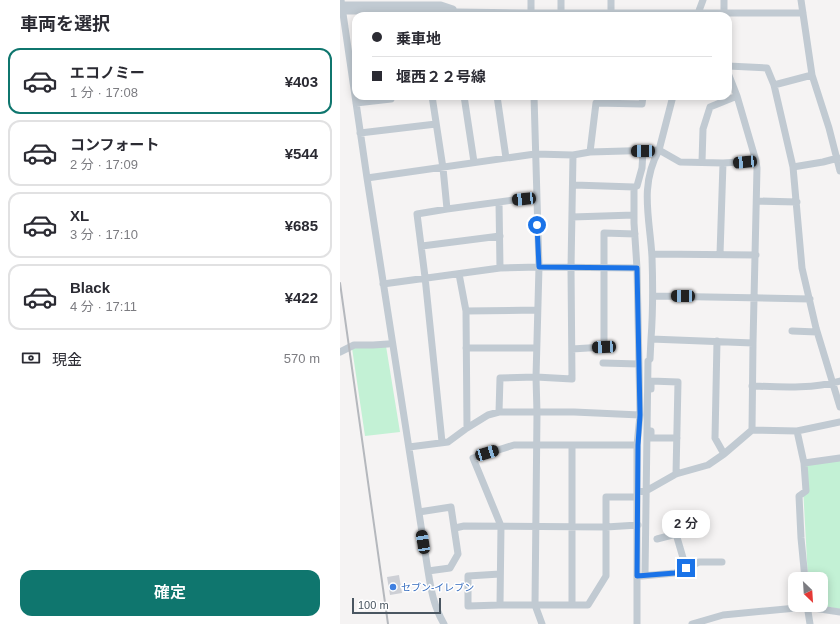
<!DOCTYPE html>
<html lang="ja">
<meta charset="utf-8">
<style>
body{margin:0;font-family:Arial,"Noto Sans JP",sans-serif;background:#f2f2f3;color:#2b2b33;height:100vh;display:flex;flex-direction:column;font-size:15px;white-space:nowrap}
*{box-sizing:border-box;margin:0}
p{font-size:13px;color:#7c7c81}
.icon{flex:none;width:22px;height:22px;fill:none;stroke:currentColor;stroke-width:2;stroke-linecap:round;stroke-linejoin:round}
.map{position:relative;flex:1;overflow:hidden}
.drawer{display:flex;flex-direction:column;background:#fff;width:340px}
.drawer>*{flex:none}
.banner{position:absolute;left:12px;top:12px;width:380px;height:88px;border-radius:12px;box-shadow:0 2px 10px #0003;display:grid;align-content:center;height:88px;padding:0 20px;background:#fff}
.needle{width:26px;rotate:155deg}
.buttons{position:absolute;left:448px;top:572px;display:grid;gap:8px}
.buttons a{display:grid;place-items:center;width:40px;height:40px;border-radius:8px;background:#fff;box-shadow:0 2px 10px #0003;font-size:20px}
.scale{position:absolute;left:12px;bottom:10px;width:89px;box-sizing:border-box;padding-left:4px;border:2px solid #4a5661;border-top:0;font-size:11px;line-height:14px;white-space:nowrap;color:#4a5661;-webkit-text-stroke:3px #fff;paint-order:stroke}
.end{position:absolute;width:18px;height:18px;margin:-9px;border:5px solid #1a73e8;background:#fff;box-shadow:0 0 0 2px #fff}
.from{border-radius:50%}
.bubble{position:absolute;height:28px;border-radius:12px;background:#fff;box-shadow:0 2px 10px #0003;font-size:13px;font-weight:600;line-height:28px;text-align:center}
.car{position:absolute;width:12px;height:24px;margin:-12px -6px;border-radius:5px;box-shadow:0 0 3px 1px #0007;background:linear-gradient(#222 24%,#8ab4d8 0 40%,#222 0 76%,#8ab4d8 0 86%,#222 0)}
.banner b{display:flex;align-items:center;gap:14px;height:38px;font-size:15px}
.banner b+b{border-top:1px solid #e1e1e2}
.banner i{width:10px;height:10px;background:#2b2b33}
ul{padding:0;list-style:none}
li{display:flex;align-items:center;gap:12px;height:66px;margin:0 8px 6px;padding:0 12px;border:2px solid #e1e1e2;border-radius:12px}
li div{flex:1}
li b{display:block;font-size:15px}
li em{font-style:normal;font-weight:600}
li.on{border-color:#0f766e}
li>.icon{width:36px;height:36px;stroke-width:1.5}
h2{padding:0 20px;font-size:18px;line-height:48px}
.pay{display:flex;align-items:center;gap:10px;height:44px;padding:0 20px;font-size:15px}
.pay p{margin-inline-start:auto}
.primary-button{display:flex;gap:8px;margin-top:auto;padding:8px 20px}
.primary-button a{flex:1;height:46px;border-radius:12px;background:#0f766e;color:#fff;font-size:16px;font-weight:600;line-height:46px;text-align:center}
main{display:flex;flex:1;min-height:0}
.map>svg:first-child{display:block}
.green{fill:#c3f1d5}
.building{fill:#cdcfd5}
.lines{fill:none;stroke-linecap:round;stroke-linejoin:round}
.minor{stroke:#c1cad2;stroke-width:7}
.rail{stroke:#b5b8bd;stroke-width:2}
.minor-bridge{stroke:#c1cad2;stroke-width:7}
.route{stroke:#1a73e8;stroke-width:5}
.shop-dot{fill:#3f7fe0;stroke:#fff;stroke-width:1.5}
.labels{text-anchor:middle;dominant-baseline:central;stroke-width:3;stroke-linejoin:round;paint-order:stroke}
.shop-label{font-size:10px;fill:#366cbe;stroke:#fff;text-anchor:start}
</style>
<main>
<section class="drawer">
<h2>車両を選択</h2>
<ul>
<li class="on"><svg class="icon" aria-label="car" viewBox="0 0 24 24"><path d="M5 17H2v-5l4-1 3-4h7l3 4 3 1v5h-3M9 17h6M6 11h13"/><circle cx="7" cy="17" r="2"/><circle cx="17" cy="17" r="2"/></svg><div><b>エコノミー</b><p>1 分 · 17:08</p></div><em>¥403</em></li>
<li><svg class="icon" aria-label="car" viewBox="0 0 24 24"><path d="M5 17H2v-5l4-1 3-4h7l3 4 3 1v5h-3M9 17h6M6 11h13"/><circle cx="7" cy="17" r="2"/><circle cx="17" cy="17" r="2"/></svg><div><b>コンフォート</b><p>2 分 · 17:09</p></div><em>¥544</em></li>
<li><svg class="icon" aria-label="car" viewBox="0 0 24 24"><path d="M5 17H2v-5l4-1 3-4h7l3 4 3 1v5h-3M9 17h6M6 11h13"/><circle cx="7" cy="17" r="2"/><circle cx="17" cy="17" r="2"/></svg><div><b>XL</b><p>3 分 · 17:10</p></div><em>¥685</em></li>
<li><svg class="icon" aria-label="car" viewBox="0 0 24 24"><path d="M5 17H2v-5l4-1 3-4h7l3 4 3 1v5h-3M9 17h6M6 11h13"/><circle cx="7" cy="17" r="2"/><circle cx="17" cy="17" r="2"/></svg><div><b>Black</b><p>4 分 · 17:11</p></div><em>¥422</em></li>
</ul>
<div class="pay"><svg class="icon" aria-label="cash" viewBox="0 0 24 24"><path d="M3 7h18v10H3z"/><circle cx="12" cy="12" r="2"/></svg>現金<p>570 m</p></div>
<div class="primary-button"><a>確定</a></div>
</section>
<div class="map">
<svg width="500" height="624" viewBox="0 0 500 624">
<rect width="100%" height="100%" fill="#f5f3f3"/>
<path class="green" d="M46 346 60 432 25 436 12 348Z
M500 460V609L477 605H481V579H468L462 468 465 465Z"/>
<path class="building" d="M59 575 62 593 50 595 47 577Z"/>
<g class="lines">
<path class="minor" d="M1 0 27 178 88 571C91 590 94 607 104 624
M191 0V16
M221 0V13
M461 0 472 75 489 128 500 171
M2 5H101L113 9
M46 11 191 13H463
M271 16V0
M357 16 363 0
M384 16V0
M388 66 427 68 434 85 453 167 462 268 476 328 500 407
M434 85 472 75
M92 96 103 168 107 209
M124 96 134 162
M157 96 166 158
M194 96 199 267 196 377 197 413 195 605 202 624
M333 96 319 150C299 186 310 219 312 257 313 285 313 312 311 339L413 343
M16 103 51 99V96
M20 133 96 124
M250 152 256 103 302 104 303 96
M362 162 363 129 370 107 397 96
M453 167 483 162 498 158
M27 178 195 154 233 155 250 152 319 150 340 162 383 163 416 161
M234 185 294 187
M417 201 457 202
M159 202 160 268
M232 217 294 215
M82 246 160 236
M312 254 416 255
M380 254 383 163
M119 274 126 311 127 428
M43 284 160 268 199 267 297 268
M314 296 470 299
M126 311 197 310
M452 331 477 332
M377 341 375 438 384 454
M126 348H196
M232 349 264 347V233L295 234
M0 352 14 345H33L48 344
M263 363 299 364
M412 386C441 387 472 389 500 381
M311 389V381L338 382 336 474
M159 412 160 378 196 377 232 379 231 268 233 155
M412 430 457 431 500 422
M311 431V438H337
M457 431 464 463 500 458
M102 442 85 277 77 214 107 209 196 197
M232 445V605
M69 447 108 442 127 428 148 415 159 412H234L300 415
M464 463 466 491 459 496 461 538 465 579
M297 492 306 491 336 474 368 465 384 454 412 430 413 343 417 168 416 161 397 96 388 73
M297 497H266V576L248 605H160L161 526 133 458 174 445H297
M79 512 111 507 118 554 110 568 88 571
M115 528 124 526 266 527 298 525
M346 568 359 562H382
M160 574 128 576V606L160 605
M305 575 308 361 310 359 311 339
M302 576 335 573 346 568 336 534 317 539
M467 605 470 624
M297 624V445L300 415 297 268 294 223V187L297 186 302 168 303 151
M352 624 383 615 467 607 500 612"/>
<path class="rail" d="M0 283 48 624"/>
<path class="minor-bridge" d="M0 11H46"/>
</g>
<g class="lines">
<path class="route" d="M197 225 199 267 297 268 300 415 298 445 297 576 335 573 346 568"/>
</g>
<circle class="shop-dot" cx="53" cy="587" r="4"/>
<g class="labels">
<g class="shop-label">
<text x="61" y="587">セブン-イレブン</text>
</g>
</g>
</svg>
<div class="buttons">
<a><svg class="needle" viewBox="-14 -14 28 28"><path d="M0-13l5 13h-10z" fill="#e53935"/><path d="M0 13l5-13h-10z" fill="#7c7c81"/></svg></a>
</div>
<div class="scale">100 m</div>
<i class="end from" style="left:197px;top:225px"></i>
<i class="end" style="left:346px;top:568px"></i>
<div class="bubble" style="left:322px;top:510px;width:48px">2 分</div>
<i class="car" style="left:303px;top:151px;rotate:269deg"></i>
<i class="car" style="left:405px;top:162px;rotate:265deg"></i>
<i class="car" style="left:184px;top:199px;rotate:264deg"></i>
<i class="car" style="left:343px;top:296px;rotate:271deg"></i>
<i class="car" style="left:264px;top:347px;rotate:267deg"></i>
<i class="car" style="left:147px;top:453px;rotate:73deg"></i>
<i class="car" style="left:83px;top:542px;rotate:351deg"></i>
<div class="banner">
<b><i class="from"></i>乗車地</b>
<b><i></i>堰西２２号線</b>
</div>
</div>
</main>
